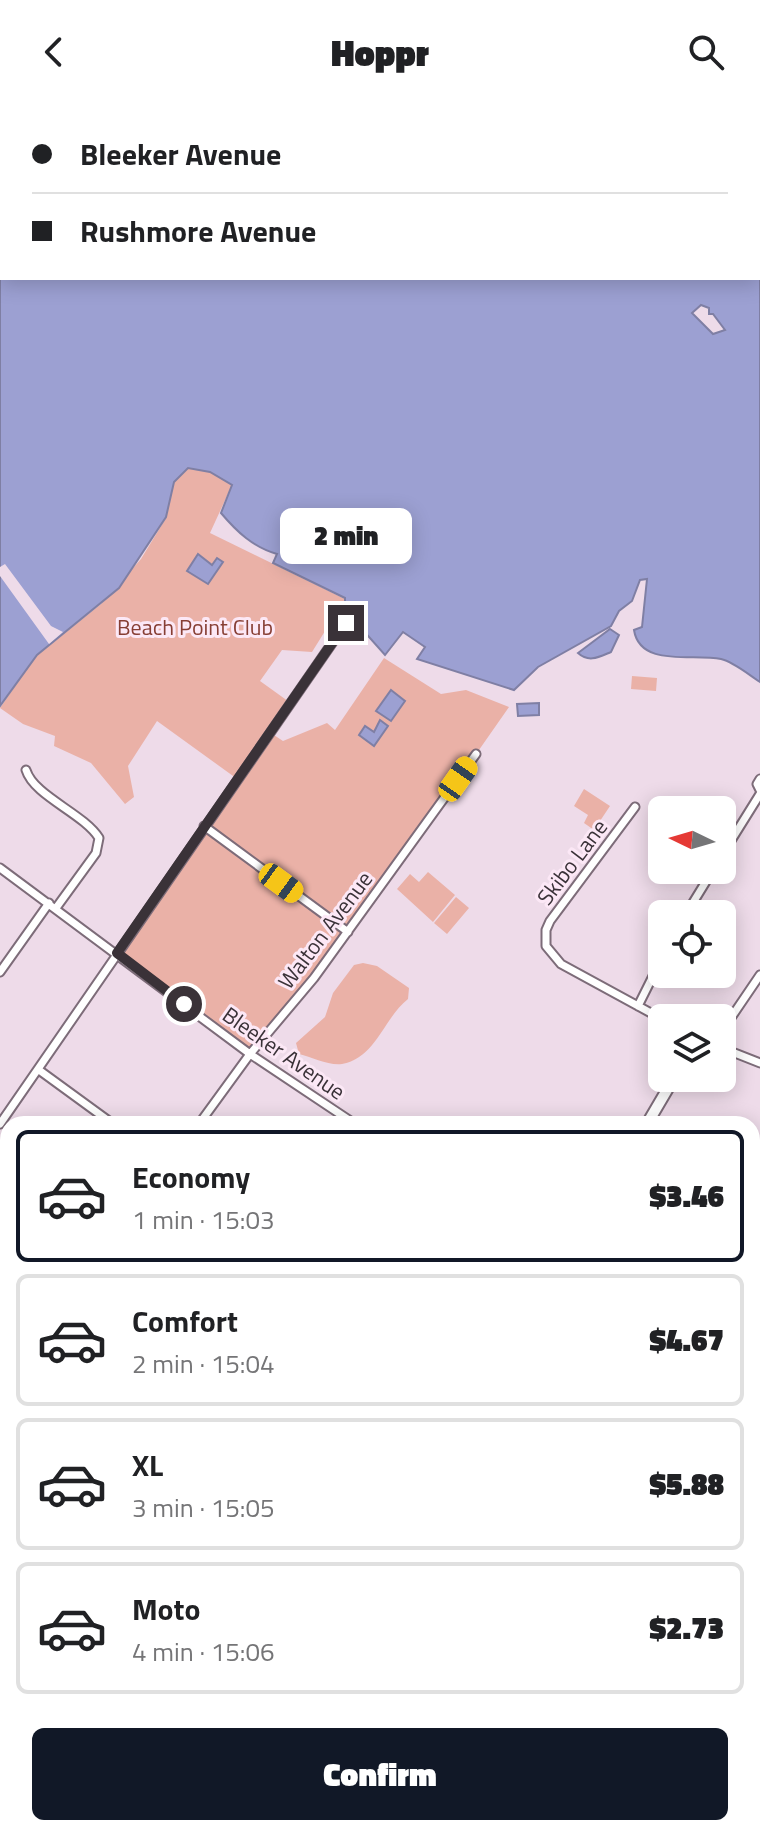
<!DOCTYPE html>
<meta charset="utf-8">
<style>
body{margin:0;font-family:"Titillium Web",sans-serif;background:#f6f6f6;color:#202124;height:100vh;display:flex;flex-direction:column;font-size:30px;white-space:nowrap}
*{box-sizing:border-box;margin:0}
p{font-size:26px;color:#757577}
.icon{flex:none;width:44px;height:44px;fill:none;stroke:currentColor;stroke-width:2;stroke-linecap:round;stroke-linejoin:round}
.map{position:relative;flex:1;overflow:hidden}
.details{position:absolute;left:0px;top:1012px;width:760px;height:720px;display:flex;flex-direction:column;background:#fff;border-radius:24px 24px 0 0;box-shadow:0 4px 20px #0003}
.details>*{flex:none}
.top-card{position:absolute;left:0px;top:0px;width:760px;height:176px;box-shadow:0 4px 20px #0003;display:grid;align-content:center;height:176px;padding:0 32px;background:#fff}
.needle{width:52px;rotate:275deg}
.buttons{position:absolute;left:648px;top:692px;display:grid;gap:16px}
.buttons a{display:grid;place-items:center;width:88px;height:88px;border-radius:12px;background:#fff;box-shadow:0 4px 20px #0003;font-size:40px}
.end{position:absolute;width:36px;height:36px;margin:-18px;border:10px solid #3a3238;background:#fff;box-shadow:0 0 0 4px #fff}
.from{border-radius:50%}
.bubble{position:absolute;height:56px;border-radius:12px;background:#fff;box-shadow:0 4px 20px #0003;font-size:26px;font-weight:800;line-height:56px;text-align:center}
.car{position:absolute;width:24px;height:48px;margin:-24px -12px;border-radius:10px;box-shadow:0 0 6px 2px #0007;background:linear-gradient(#f5c518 24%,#345 0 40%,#f5c518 0 76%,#345 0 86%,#f5c518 0)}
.top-card b{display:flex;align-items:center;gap:28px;height:76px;font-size:30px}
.top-card b+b{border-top:2px solid #e0e0e0}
.top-card i{width:20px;height:20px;background:#202124}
ul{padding:14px 0 0;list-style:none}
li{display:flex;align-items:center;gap:24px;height:132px;margin:0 16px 12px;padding:0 16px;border:4px solid #e0e0e0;border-radius:12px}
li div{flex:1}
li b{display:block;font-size:30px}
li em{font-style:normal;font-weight:800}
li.current{border-color:#111827}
li>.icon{width:72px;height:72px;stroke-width:1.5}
.primary-button{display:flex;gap:16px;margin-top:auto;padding:16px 32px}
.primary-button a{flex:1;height:92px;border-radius:12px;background:#111827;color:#fff;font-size:32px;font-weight:800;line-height:92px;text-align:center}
header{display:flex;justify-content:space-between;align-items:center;height:104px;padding:0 32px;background:#fff;font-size:36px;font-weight:800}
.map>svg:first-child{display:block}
.green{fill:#eab1a7}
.water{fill:#9ca0d2;stroke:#7f7fa4;stroke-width:2;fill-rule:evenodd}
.pier{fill:#eedbe9}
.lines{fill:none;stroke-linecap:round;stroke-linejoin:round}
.stream{stroke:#7f7fa4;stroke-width:2}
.street-casing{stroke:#7d6c79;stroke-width:11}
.secondary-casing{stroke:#7d6c79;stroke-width:14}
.street{stroke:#fff;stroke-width:7}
.secondary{stroke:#fff;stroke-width:10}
.route{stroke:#3a3238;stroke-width:10}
.labels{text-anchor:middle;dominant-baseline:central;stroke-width:6;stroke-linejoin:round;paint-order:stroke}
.park-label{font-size:22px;fill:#873e34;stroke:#fce8f6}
.street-label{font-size:22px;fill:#3a3238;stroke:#fce8f6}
</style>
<header><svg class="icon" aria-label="back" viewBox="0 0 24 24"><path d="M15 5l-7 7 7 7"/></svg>Hoppr<svg class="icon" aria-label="search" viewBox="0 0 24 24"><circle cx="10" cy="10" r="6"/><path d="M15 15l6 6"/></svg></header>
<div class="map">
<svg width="760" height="1732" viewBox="0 0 760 1732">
<rect width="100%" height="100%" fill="#eedbe9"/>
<path class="green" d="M188 364 210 368 232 381 210 429 345 495 312 548 282 546 260 577 292 600 274 631 283 637 327 619 335 626 384 554 441 590 466 586 509 603 354 825 252 948 120 849 240 677 157 617 128 662 134 693 125 700 91 659 54 642 55 632 23 620 0 604 35 553 101 500 141 455 166 414 174 378Z
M632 572 657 574 656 587 631 585Z
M584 685 610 702 594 726 584 719 588 711 574 702Z
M428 768 455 791 433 818 397 785 410 770 419 778Z
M456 793 469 804 447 830 434 819Z
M363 859 377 862 409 884 408 895C383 915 376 954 342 960 329 962 312 953 299 950L296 939 325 913 333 889 354 861Z
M133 1724H714L720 1732H138Z"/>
<path class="water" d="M0 0H760V578C749 571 734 558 721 555 694 549 640 564 634 526L642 523 647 475 640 476 632 497 619 507 611 522 538 563 514 586 417 555 425 543 403 528 385 551 345 506V494L273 459 277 450C253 443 237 428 221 409L232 381 210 368 188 364 174 378 166 413 119 484 37 551 0 602ZM2 2H758V174H2ZM701 201 709 204V210H713L725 226 713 230 692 209Z
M198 450 212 461 217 454 223 458 208 480 187 467Z
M610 525 619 531 611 548C599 553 589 559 578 549Z
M391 586 405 597 391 617 376 607Z
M539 599V611L518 612 517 600Z
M380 616 388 622 374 642 359 631 365 622 374 628Z
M752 1417 760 1423V1594H752Z
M752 1613 760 1621V1720L740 1732H720L714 1724H752Z"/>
<path class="pier" d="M5 460 51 522 63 528 49 540 0 472V463Z"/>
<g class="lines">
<path class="stream" d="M540 1724 549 1732"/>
<g class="street-casing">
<path id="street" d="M26 666C34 692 83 709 99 734L96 749 56 804
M760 675 757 680 760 686
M635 703 550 817 546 826V842L561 860 662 915
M204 722 348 828
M722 751 760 690
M0 764 250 950 355 1020
M686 810 713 766
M0 868 49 799
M638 902 662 854
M722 927 760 871
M722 944 760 959
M39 966 113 1020
M0 1020 346 519
M199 1020 250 950 314 874 476 650
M752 1072 760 1075
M0 1090 8 1095
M0 1221 8 1227
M752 1240 760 1243
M0 1312 8 1300
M0 1356 8 1362
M0 1376 8 1372
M0 1493 8 1489
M0 1611 8 1621
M67 1724V1729
M629 1732 634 1724"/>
</g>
<g class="secondary-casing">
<path id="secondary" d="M647 1020 674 974
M0 1511 8 1507"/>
</g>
<use href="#street" class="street"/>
<use href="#secondary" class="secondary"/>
</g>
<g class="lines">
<path class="route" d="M184 900 117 849 346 519"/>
</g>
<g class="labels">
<g class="park-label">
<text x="195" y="523">Beach Point Club</text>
</g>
<g class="street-label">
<text transform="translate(572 758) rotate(-53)">Skibo Lane</text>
<text transform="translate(325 826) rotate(-53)">Walton Avenue</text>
<text transform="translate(284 949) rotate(35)">Bleeker Avenue</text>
</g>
</g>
</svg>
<div class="buttons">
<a><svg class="needle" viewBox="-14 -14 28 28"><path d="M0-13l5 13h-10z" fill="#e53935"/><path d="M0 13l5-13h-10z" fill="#757577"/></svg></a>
<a><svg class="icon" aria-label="locate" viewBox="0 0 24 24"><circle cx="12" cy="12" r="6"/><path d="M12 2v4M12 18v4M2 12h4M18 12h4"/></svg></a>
<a><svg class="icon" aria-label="layers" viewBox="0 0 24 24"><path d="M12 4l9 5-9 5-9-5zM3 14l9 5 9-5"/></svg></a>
</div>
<i class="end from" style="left:184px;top:900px"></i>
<i class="end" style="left:346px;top:519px"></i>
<div class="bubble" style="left:280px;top:404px;width:132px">2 min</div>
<i class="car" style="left:458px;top:675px;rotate:35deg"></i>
<i class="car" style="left:281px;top:779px;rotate:126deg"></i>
<div class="top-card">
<b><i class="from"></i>Bleeker Avenue</b>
<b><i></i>Rushmore Avenue</b>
</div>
<section class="details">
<ul>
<li class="current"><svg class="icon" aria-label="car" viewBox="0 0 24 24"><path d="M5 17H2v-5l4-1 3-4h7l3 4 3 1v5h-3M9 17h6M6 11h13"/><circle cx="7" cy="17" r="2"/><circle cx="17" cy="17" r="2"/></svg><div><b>Economy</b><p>1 min · 15:03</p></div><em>$3.46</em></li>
<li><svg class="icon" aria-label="car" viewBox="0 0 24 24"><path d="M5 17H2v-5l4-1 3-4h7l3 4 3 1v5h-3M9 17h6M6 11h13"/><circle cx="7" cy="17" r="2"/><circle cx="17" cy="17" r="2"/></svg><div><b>Comfort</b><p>2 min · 15:04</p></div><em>$4.67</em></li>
<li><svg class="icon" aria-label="car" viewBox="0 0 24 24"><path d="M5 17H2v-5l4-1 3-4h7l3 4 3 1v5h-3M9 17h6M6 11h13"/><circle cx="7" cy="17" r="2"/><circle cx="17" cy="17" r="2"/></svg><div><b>XL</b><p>3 min · 15:05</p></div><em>$5.88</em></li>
<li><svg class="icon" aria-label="car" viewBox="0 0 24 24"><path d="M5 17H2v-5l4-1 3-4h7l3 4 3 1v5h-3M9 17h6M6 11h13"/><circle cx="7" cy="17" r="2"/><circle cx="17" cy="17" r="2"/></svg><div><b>Moto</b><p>4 min · 15:06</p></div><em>$2.73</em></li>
</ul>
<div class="primary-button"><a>Confirm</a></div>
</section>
</div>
